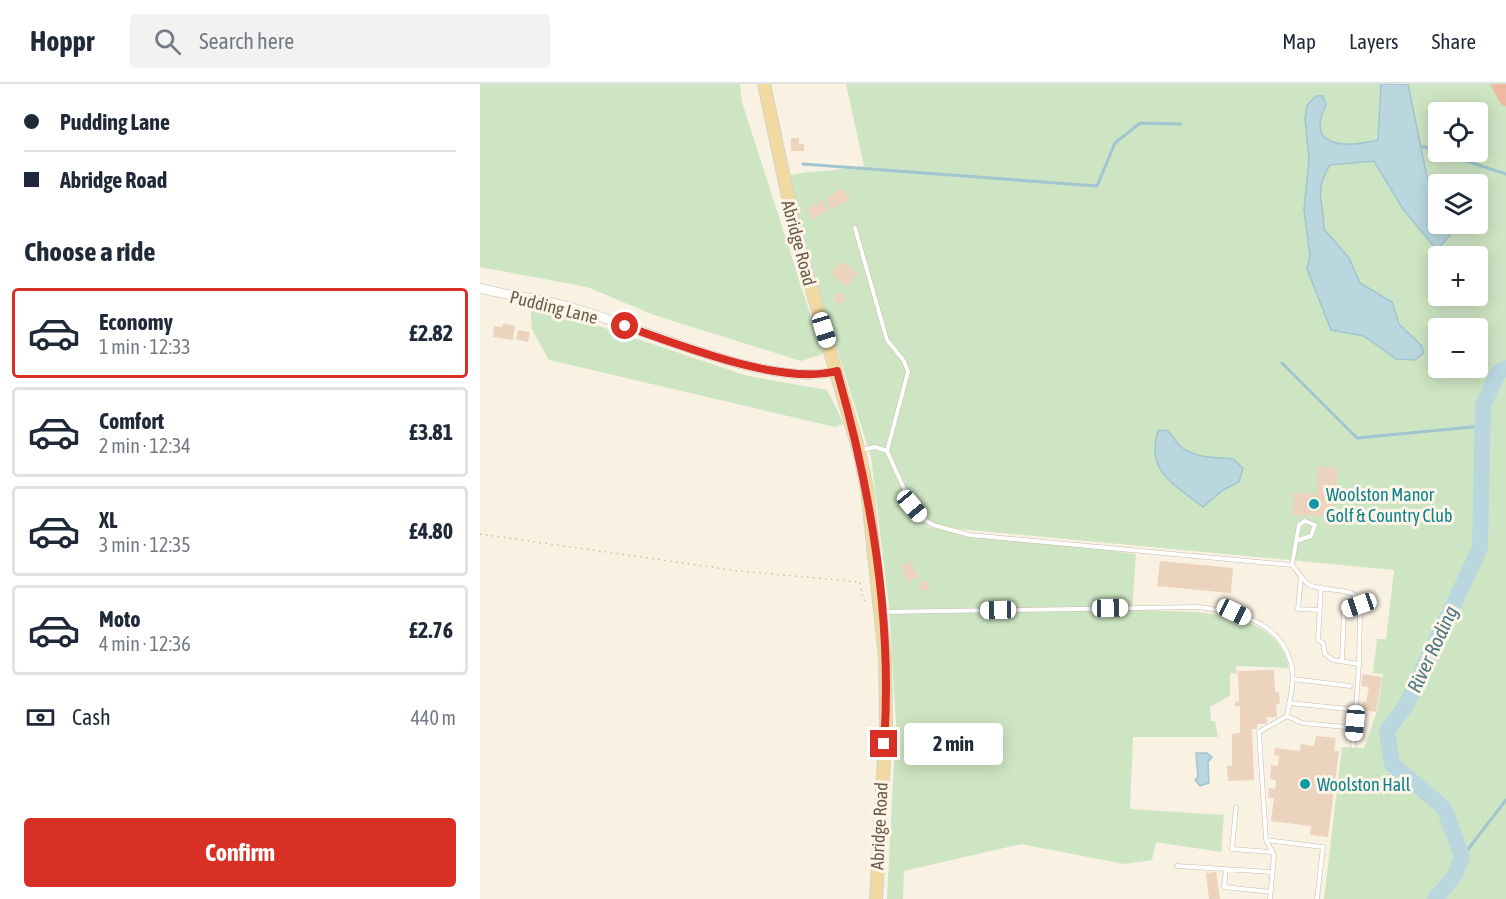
<!DOCTYPE html>
<meta charset="utf-8">
<style>
body{margin:0;font-family:"Asap Condensed",sans-serif;background:#f2f2f3;color:#1f2937;height:100vh;display:flex;flex-direction:column;font-size:22px;white-space:nowrap}
*{box-sizing:border-box;margin:0}
p{font-size:20px;color:#747a83}
.icon{flex:none;width:33px;height:33px;fill:none;stroke:currentColor;stroke-width:2;stroke-linecap:round;stroke-linejoin:round}
.map{position:relative;flex:1;overflow:hidden}
.panel{display:flex;flex-direction:column;background:#fff;width:480px}
.panel>*{flex:none}
.guide{display:grid;align-content:center;height:132px;padding:0 24px;background:#fff}
.tools{position:absolute;left:948px;top:18px;display:grid;gap:12px}
.tools a{display:grid;place-items:center;width:60px;height:60px;border-radius:6px;background:#fff;box-shadow:0 3px 15px #0003;font-size:30px}
.end{position:absolute;width:27px;height:27px;margin:-14px;border:8px solid #d93025;background:#fff;box-shadow:0 0 0 3px #fff}
.from{border-radius:50%}
.bubble{position:absolute;height:42px;border-radius:6px;background:#fff;box-shadow:0 3px 15px #0003;font-size:20px;font-weight:700;line-height:42px;text-align:center}
.car{position:absolute;width:18px;height:36px;margin:-18px -9px;border-radius:8px;box-shadow:0 0 4px 2px #0007;background:linear-gradient(#fff 24%,#345 0 40%,#fff 0 76%,#345 0 86%,#fff 0)}
.guide b{display:flex;align-items:center;gap:21px;height:57px;font-size:22px}
.guide b+b{border-top:2px solid #e0e1e3}
.guide i{width:15px;height:15px;background:#1f2937}
ul{padding:0;list-style:none}
li{display:flex;align-items:center;gap:18px;height:90px;margin:0 12px 9px;padding:0 12px;border:3px solid #e0e1e3;border-radius:6px}
li div{flex:1}
li b{display:block;font-size:22px}
li em{font-style:normal;font-weight:700}
li.active{border-color:#d93025}
li>.icon{width:54px;height:54px;stroke-width:1.5}
h2{padding:0 24px;font-size:27px;line-height:72px}
.pay{display:flex;align-items:center;gap:15px;height:66px;padding:0 24px;font-size:22px}
.pay p{margin-inline-start:auto}
.primary-button{display:flex;gap:12px;margin-top:auto;padding:12px 24px}
.primary-button a{flex:1;height:69px;border-radius:6px;background:#d93025;color:#fff;font-size:24px;font-weight:700;line-height:69px;text-align:center}
header{display:flex;align-items:center;gap:36px;box-sizing:border-box;height:84px;padding:0 30px;background:#fff;border-bottom:2px solid #e0e1e3}
header strong{font-size:28px}
nav{display:flex;gap:33px;margin-inline-start:auto;font-size:21px}
.search{width:420px;height:54px;background:#f2f2f3;display:flex;align-items:center;gap:15px;box-sizing:border-box;padding:0 21px;border-radius:6px;color:#747a83;font-size:22px}
main{display:flex;flex:1;min-height:0}
.map>svg:first-child{display:block}
.green{fill:#cee5c3;fill-rule:evenodd}
.water{fill:#bad7e0;stroke:#a1c5d1;stroke-width:1.5}
.lines{fill:none;stroke-linecap:round;stroke-linejoin:round}
.stream{stroke:#a1c5d1;stroke-width:3}
.river{stroke:#bad7e0;stroke-width:16}
.building{fill:#ebd3bd}
.service-casing{stroke:#c8baab;stroke-width:5}
.tertiary-casing{stroke:#c8baab;stroke-width:10}
.primary-casing{stroke:#d6d1cd;stroke-width:14}
.motorway-casing{stroke:#d6d1cd;stroke-width:15}
.path{stroke:#d0b7a1;stroke-width:1.5;stroke-dasharray:1.5 4.5;stroke-linecap:butt}
.service{stroke:#fff;stroke-width:4}
.tertiary{stroke:#fff;stroke-width:9}
.primary{stroke:#f1daa1;stroke-width:12}
.motorway{stroke:#edbaa0;stroke-width:14}
.route{stroke:#d93025;stroke-width:8}
.culture-dot{fill:#0f9aa8;stroke:#fdf6e8;stroke-width:2}
.labels{text-anchor:middle;dominant-baseline:central;stroke-width:6;stroke-linejoin:round;paint-order:stroke}
.street-label{font-size:18px;fill:#6e5b4c;stroke:#fdf6e8}
.culture-label{font-size:18px;fill:#0d838f;stroke:#fdf6e8;text-anchor:start}
.water-label{font-size:20px;font-style:italic;fill:#4c7886;stroke:#fdf6e8}
</style>
<header>
<strong>Hoppr</strong>
<div class="search"><svg class="icon" aria-label="search" viewBox="0 0 24 24"><circle cx="10" cy="10" r="6"/><path d="M15 15l6 6"/></svg>Search here</div>
<nav><a>Map</a><a>Layers</a><a>Share</a></nav>
</header>
<main>
<section class="panel">
<div class="guide">
<b><i class="from"></i>Pudding Lane</b>
<b><i></i>Abridge Road</b>
</div>
<h2>Choose a ride</h2>
<ul>
<li class="active"><svg class="icon" aria-label="car" viewBox="0 0 24 24"><path d="M5 17H2v-5l4-1 3-4h7l3 4 3 1v5h-3M9 17h6M6 11h13"/><circle cx="7" cy="17" r="2"/><circle cx="17" cy="17" r="2"/></svg><div><b>Economy</b><p>1 min · 12:33</p></div><em>£2.82</em></li>
<li><svg class="icon" aria-label="car" viewBox="0 0 24 24"><path d="M5 17H2v-5l4-1 3-4h7l3 4 3 1v5h-3M9 17h6M6 11h13"/><circle cx="7" cy="17" r="2"/><circle cx="17" cy="17" r="2"/></svg><div><b>Comfort</b><p>2 min · 12:34</p></div><em>£3.81</em></li>
<li><svg class="icon" aria-label="car" viewBox="0 0 24 24"><path d="M5 17H2v-5l4-1 3-4h7l3 4 3 1v5h-3M9 17h6M6 11h13"/><circle cx="7" cy="17" r="2"/><circle cx="17" cy="17" r="2"/></svg><div><b>XL</b><p>3 min · 12:35</p></div><em>£4.80</em></li>
<li><svg class="icon" aria-label="car" viewBox="0 0 24 24"><path d="M5 17H2v-5l4-1 3-4h7l3 4 3 1v5h-3M9 17h6M6 11h13"/><circle cx="7" cy="17" r="2"/><circle cx="17" cy="17" r="2"/></svg><div><b>Moto</b><p>4 min · 12:36</p></div><em>£2.76</em></li>
</ul>
<div class="pay"><svg class="icon" aria-label="cash" viewBox="0 0 24 24"><path d="M3 7h18v10H3z"/><circle cx="12" cy="12" r="2"/></svg>Cash<p>440 m</p></div>
<div class="primary-button"><a>Confirm</a></div>
</section>
<div class="map">
<svg width="1026" height="815" viewBox="0 0 1026 815">
<rect width="100%" height="100%" fill="#f9f2e3"/>
<path class="green" d="M0 0H260L262 18 343 270 321 277 174 231 107 203 0 183Z
M366 0H1026V815H844L862 663 884 664 897 627 903 590 893 589 897 555H906L914 486 426 440 656 470 652 526C702 529 796 519 809 584L756 582 757 590 750 589V612L730 623 731 637H735L738 653H653L650 725 744 731 741 768 676 758 672 776 644 780 541 760 424 787 423 815H407L416 639 409 523 391 373 322 155 306 92C332 86 358 87 384 82ZM958 28H998V68H958ZM958 100H998V140H958ZM958 172H998V212H958ZM958 244H998V284H958Z
M50 219 268 292 347 306 364 340 355 343 69 276 52 246Z"/>
<path class="water" d="M901 0H928L948 98 958 121V140H967L971 150 957 166 923 125 894 77 850 81C833 108 844 118 844 145L869 174 880 199 912 218 919 240 941 261 944 269 935 276 916 275 884 252 851 246 827 185 830 172 824 126 829 75 825 35 827 21 836 12H843L846 21C824 66 869 63 898 56Z
M686 346C693 350 694 355 698 360 713 375 736 373 753 375L763 384 759 398 743 406 723 423C695 401 665 387 678 347Z
M716 669H727L732 673 728 678 729 699 720 702 715 696 718 693Z"/>
<g class="lines">
<path class="stream" d="M941 62 1026 90
M323 80 617 102 635 59 660 39 701 40
M802 279 877 354 1002 342
M982 773 1026 716"/>
<path class="river" d="M955 815 975 791 982 773 964 724 912 680 907 647 925 623 1000 464 1003 321 1018 289 1026 284"/>
</g>
<path class="building" d="M311 54H319V60H324V67H311Z
M363 104 370 116 349 126 347 113Z
M342 116 348 127 332 136 327 125Z
M361 177 378 189 367 203 351 190Z
M364 208 366 217 357 220 354 211Z
M23 240 35 241 33 256 13 253 14 242 22 243Z
M38 246 50 248 48 258 36 255Z
M838 382 857 384 853 442 845 441V433L813 431 814 408 836 410Z
M680 477 753 484 751 509 677 502Z
M430 478 439 493 427 498 421 482Z
M441 496 450 498 448 507 439 505Z
M794 586 795 608H799L800 620H796L797 633H787V640H777V645H772L774 696 748 697 747 682H752V650L760 649V622H755V618L759 617 758 587Z
M883 590 902 593 896 628 882 626 883 618H886L889 603 881 602Z
M836 652 856 654 854 667H859L848 753 830 751 831 742 791 737 794 714H788L789 704 795 705 796 696 790 695 791 681 798 682 799 672 794 671 795 664 820 667 821 660 834 662Z
M736 788 740 815H729L726 789Z"/>
<g class="lines">
<g class="service-casing">
<path id="service" d="M375 144 407 256 424 277 428 288 407 367 432 422 442 434 453 441 490 451 812 481C817 487 822 495 828 500 840 508 862 503 875 511L880 526 879 580 853 576 845 570 843 559 838 556 841 503
M382 366 395 363 407 367
M812 481 819 441 825 437 835 441 831 452 816 457
M821 492 818 525 839 526
M402 528 719 523C755 528 798 536 810 576 816 593 810 615 807 632L779 648 786 756 794 771 790 815
M862 577 864 527 879 521
M813 595 870 602
M809 619 868 625
M807 632 822 639 866 643
M873 662 879 580
M756 723 752 765 792 768
M786 756 843 763 837 815
M697 782 792 788
M746 785 744 803 791 808"/>
</g>
<g class="tertiary-casing">
<path id="tertiary" d="M0 204C29 212 60 215 89 223 158 241 289 306 357 287"/>
</g>
<g class="primary-casing">
<path id="primary" d="M284 0 317 155 379 367 387 405 405 573 406 639 396 815"/>
</g>
<g class="motorway-casing">
<path id="motorway" d="M1018 0 1026 15"/>
</g>
<path class="path" d="M0 450 259 487 380 498 383 516 388 517"/>
<use href="#service" class="service"/>
<use href="#tertiary" class="tertiary"/>
<use href="#primary" class="primary"/>
<use href="#motorway" class="motorway"/>
</g>
<g class="lines">
<path class="route" d="M145 242C200 261 301 302 357 287 391 407 413 535 404 660"/>
</g>
<g class="culture-dot">
<circle cx="834" cy="420" r="6"/>
<circle cx="825" cy="700" r="6"/>
</g>
<g class="labels">
<g class="street-label">
<text transform="translate(319 159) rotate(75)">Abridge Road</text>
<text transform="translate(74 223) rotate(14)">Pudding Lane</text>
<text transform="translate(399 742) rotate(-87)">Abridge Road</text>
</g>
<g class="culture-label">
<text x="846" y="410">Woolston Manor<tspan x="846" dy="21">Golf &amp; Country Club</tspan></text>
<text x="837" y="700">Woolston Hall</text>
</g>
<g class="water-label">
<text transform="translate(952 565) rotate(-65)">River Roding</text>
</g>
</g>
</svg>
<div class="tools">
<a><svg class="icon" aria-label="locate" viewBox="0 0 24 24"><circle cx="12" cy="12" r="6"/><path d="M12 2v4M12 18v4M2 12h4M18 12h4"/></svg></a>
<a><svg class="icon" aria-label="layers" viewBox="0 0 24 24"><path d="M12 4l9 5-9 5-9-5zM3 14l9 5 9-5"/></svg></a>
<a>+</a>
<a>−</a>
</div>
<i class="end from" style="left:145px;top:242px"></i>
<i class="end" style="left:404px;top:660px"></i>
<div class="bubble" style="left:424px;top:639px;width:99px">2 min</div>
<i class="car" style="left:344px;top:246px;rotate:163deg"></i>
<i class="car" style="left:432px;top:422px;rotate:140deg"></i>
<i class="car" style="left:879px;top:521px;rotate:251deg"></i>
<i class="car" style="left:630px;top:524px;rotate:89deg"></i>
<i class="car" style="left:518px;top:526px;rotate:269deg"></i>
<i class="car" style="left:754px;top:528px;rotate:116deg"></i>
<i class="car" style="left:875px;top:639px;rotate:185deg"></i>
</div>
</main>
